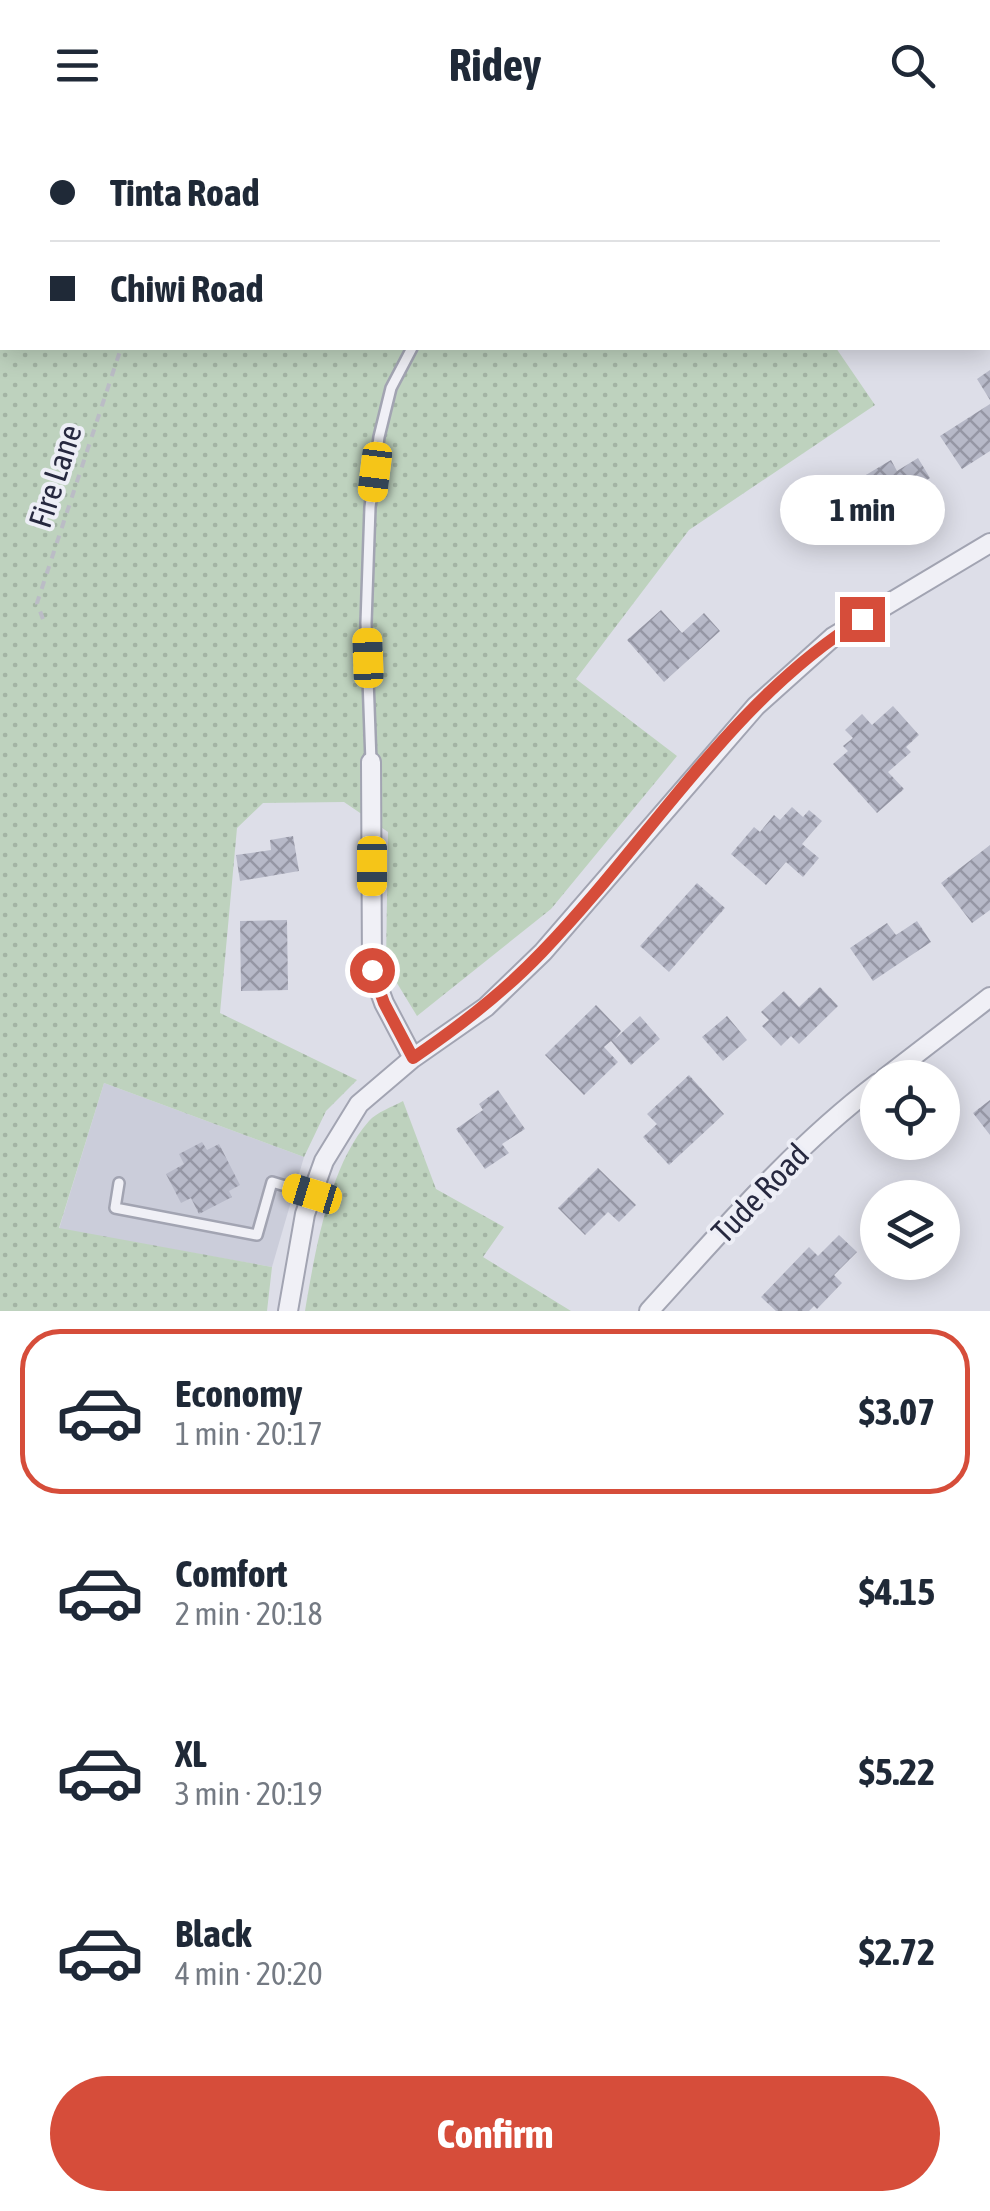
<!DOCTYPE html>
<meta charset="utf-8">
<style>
body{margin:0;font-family:"Asap Condensed",sans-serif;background:#f6f6f7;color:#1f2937;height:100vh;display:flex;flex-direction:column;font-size:38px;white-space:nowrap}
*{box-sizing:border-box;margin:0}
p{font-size:32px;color:#747a83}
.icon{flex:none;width:55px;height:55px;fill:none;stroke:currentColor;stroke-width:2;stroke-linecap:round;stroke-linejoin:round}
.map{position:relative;height:1181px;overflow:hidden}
.drawer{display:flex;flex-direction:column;background:#fff;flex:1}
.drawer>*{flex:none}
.guide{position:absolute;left:0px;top:0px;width:990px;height:220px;box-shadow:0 5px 25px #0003;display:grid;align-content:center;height:220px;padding:0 50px;background:#fff}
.tools{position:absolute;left:860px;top:930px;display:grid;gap:20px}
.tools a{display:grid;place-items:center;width:100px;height:100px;border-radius:50%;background:#fff;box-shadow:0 5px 25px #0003;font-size:50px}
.end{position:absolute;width:45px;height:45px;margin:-22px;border:12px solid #d64d3a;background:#fff;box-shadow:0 0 0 5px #fff}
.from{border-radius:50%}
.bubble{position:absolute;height:70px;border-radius:35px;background:#fff;box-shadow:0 5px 25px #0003;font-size:32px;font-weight:700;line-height:70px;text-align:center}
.car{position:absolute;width:30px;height:60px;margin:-30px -15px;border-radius:12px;box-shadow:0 0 8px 2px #0007;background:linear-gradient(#f5c518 24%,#345 0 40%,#f5c518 0 76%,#345 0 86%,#f5c518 0)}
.guide b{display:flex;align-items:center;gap:35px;height:95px;font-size:38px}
.guide b+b{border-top:2px solid #e0e1e3}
.guide i{width:25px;height:25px;background:#1f2937}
ul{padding:18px 0 0;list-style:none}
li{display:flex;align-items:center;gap:30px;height:165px;margin:0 20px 15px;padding:0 30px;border:5px solid transparent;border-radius:40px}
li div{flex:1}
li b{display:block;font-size:38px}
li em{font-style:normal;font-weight:700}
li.active{border-color:#d64d3a}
li>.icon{width:90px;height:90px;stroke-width:1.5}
.action{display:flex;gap:20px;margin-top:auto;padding:20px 50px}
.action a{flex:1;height:115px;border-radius:60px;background:#d64d3a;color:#fff;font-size:40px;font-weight:700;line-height:115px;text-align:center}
header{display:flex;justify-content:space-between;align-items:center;height:130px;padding:0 50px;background:#fff;font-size:45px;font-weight:700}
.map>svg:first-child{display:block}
.built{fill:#cbcdda}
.grass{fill:url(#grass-dots)}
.building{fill:url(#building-cross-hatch)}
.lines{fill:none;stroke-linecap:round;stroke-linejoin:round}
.service-casing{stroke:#a2a4b2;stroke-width:14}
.minor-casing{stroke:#a2a4b2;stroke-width:22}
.path{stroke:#bbbcc6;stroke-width:4;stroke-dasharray:8 8;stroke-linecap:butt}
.service{stroke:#f0f0f6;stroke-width:9}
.minor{stroke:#f0f0f6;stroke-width:18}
.route{stroke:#d64d3a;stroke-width:12}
.labels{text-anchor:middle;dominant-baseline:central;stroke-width:8;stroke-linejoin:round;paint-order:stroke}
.street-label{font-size:32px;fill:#26283f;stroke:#edeef6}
</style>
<header><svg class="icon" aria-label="menu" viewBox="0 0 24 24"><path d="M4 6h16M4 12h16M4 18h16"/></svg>Ridey<svg class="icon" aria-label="search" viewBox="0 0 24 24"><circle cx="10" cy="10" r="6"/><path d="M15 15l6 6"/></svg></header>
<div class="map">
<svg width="990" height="1181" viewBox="0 0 990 1181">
<defs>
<pattern id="grass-dots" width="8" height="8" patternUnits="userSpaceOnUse" patternTransform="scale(2.5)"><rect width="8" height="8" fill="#bed2be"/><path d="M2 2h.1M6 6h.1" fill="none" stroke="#a3b4a4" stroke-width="1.8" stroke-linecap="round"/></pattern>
<pattern id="building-cross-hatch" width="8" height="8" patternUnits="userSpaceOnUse" patternTransform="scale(2.5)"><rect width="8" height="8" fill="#b7b9c8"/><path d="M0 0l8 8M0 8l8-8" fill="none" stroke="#9596a4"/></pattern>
</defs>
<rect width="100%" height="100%" fill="#dddee8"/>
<path class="built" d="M104 953 304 1027 272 1137 59 1099Z"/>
<path class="grass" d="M0 0 690 2H2V218H836L875 275 689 400 576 549 677 626 551 779 417 886 386 835 388 702 344 672 263 673 237 698 220 883 357 950 326 981 304 1027 104 953 59 1098 272 1137 267 1181H0Z
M403 971 436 1059 504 1097 483 1127 571 1181H305C315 1122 329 1036 369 991 377 982 392 977 403 971Z"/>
<path class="building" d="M990 240V270L977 249Z
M990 274V321L962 339 940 306Z
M918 328 930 348 847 397 829 367 891 330 897 341Z
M661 480 682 503 704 483 720 501 664 552 627 510Z
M893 576 919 605 906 617 911 622 888 642 904 659 877 683 833 634 848 621 843 616 853 608 845 600 862 584 872 595Z
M792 677 803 687 809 680 822 691 802 714 819 728 803 747 786 732 766 755 731 724 754 697 760 702 774 685 780 690Z
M293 706 299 741 240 751 236 725 271 720 270 710Z
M990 715V780L972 793 941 753Z
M697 753 725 778 669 842 640 816Z
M287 790 288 860 241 861 240 791Z
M917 791 931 812 873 851 850 818 887 793 896 805Z
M820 857 838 876 799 914 791 906 781 916 762 896 769 890 761 882 784 861 799 877Z
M596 875 621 901 615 909 640 886 660 909 631 935 611 911 604 917 618 932 584 965 545 925Z
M727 886 747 910 723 931 702 907Z
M689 945 724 984 669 1035 643 1007 657 994 647 984Z
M498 960 525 999 502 1014 509 1023 485 1039 456 999 483 980 479 974Z
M990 970V1005L973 983Z
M202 1012 207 1020 219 1014 240 1055 229 1061 232 1067 199 1084 191 1068 181 1073 166 1044 184 1034 179 1024Z
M598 1038 636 1075 619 1092 608 1082 585 1105 558 1078Z
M839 1105 857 1122 834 1145 842 1153 817 1179 814 1176 809 1181H776L761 1167 809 1117 818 1126Z"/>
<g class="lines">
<g class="service-casing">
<path id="service" d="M567 2 571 0
M371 632 366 493 370 377 379 307 391 258 412 218
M119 1053 115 1078 257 1105 272 1052 312 1064"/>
</g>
<g class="minor-casing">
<path id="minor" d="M906 2V0
M371 632 372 840 384 873 413 928
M885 948 990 867
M288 1181 305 1084 324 1031 359 974 413 928 486 877 543 822 756 576 833 507 990 413
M649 1181C722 1101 791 1019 878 953"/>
</g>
<path class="path" d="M258 0 259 2
M192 2 194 0
M43 489 37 473 121 218"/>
<use href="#service" class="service"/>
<use href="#minor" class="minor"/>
</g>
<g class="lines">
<path class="route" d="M372 840 384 873 413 928C460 896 503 863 542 822 648 713 731 570 862 489"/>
</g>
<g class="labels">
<g class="street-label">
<text transform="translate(55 346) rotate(-72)">Fire Lane</text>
<text transform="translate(760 1063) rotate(-46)">Tude Road</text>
</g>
</g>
</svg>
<div class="tools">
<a><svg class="icon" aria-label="locate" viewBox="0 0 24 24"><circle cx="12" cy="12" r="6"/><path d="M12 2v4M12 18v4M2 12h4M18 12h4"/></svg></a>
<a><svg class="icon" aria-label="layers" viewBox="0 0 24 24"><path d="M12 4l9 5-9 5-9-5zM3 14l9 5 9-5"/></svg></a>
</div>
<i class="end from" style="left:372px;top:840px"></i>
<i class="end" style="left:862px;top:489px"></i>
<div class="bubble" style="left:780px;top:345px;width:165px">1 min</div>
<i class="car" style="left:375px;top:342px;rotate:187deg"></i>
<i class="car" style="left:368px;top:528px;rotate:358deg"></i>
<i class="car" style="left:372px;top:736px;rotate:180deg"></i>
<i class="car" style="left:312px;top:1064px;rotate:287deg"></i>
<div class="guide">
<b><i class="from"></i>Tinta Road</b>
<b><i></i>Chiwi Road</b>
</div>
</div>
<section class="drawer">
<ul>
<li class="active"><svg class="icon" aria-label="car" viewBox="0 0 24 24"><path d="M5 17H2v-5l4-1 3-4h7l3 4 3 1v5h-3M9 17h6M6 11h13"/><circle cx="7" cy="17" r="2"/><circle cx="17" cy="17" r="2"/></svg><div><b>Economy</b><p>1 min · 20:17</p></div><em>$3.07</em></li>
<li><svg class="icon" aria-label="car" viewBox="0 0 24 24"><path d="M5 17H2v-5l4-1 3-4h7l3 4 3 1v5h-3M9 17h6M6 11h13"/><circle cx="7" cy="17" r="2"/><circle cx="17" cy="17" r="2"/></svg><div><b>Comfort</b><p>2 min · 20:18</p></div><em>$4.15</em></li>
<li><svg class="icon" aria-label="car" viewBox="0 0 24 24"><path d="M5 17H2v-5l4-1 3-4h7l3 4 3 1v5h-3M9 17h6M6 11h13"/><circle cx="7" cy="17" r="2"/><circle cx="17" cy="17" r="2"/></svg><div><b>XL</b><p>3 min · 20:19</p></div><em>$5.22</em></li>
<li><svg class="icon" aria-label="car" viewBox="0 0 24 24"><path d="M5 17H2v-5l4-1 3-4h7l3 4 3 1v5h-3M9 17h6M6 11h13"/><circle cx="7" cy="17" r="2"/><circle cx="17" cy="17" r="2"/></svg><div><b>Black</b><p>4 min · 20:20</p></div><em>$2.72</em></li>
</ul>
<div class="action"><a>Confirm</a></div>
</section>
